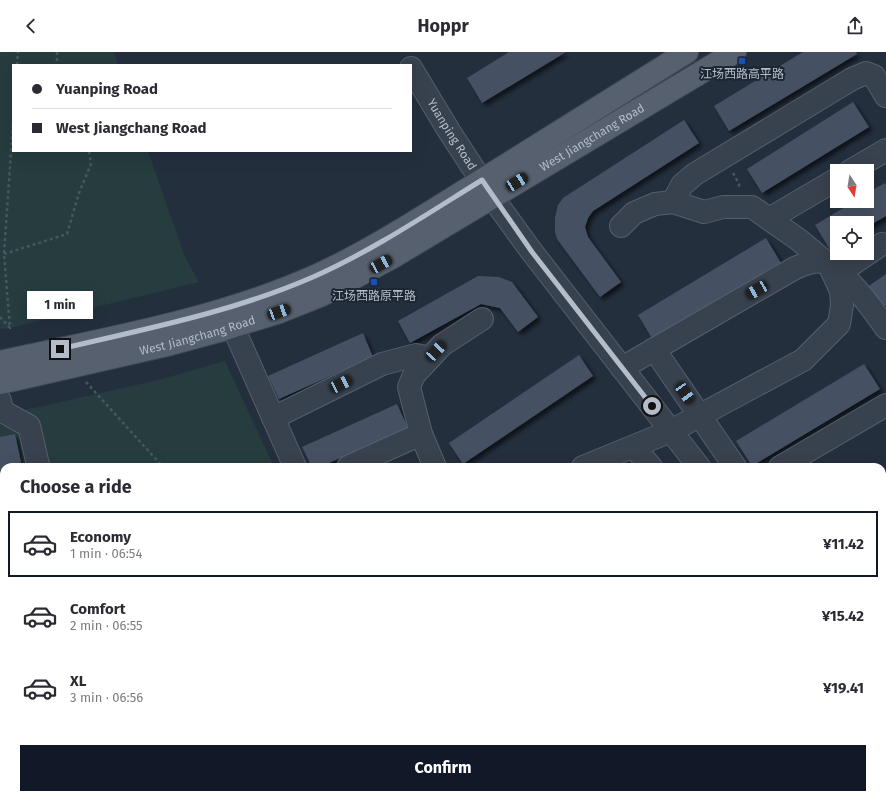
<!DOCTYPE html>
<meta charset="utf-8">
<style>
body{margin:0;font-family:"Fira Sans","Noto Sans SC",sans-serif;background:#f7f7f7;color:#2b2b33;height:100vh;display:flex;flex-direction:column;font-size:15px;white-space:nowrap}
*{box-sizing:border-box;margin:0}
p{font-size:13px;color:#7c7c81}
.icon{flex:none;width:22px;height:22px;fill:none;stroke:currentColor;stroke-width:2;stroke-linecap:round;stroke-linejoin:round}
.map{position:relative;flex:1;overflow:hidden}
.drawer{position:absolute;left:0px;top:411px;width:886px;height:336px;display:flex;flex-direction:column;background:#fff;border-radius:12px 12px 0 0;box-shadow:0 4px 16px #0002}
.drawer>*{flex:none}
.top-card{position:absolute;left:12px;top:12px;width:400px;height:88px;border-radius:0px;box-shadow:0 4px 16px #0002;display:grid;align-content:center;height:88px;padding:0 20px;background:#fff}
.needle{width:26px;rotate:168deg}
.tools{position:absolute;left:830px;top:112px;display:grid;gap:8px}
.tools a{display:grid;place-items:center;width:44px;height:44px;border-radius:0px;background:#fff;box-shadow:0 4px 16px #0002;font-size:20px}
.end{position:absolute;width:18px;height:18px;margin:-9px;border:5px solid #b4bcc9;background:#111;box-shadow:0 0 0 2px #111}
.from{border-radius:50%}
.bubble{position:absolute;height:28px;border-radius:0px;background:#fff;box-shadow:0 4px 16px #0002;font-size:13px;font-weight:700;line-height:28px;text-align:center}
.car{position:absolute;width:12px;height:24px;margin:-12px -6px;border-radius:5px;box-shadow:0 0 3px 1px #0007;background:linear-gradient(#222 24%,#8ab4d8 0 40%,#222 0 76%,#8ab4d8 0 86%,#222 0)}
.top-card b{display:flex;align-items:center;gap:14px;height:38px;font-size:15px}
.top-card b+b{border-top:1px solid #e1e1e2}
.top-card i{width:10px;height:10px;background:#2b2b33}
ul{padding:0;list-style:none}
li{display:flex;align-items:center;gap:12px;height:66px;margin:0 8px 6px;padding:0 12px;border:2px solid transparent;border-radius:0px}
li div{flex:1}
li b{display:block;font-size:15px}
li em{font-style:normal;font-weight:700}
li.active{border-color:#111827}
li>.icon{width:36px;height:36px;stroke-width:1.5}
h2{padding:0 20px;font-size:18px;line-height:48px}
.cta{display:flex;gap:8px;margin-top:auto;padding:8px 20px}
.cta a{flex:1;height:46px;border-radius:0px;background:#111827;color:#fff;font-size:16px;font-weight:700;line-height:46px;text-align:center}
header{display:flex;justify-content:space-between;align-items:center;height:52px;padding:0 20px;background:#fff;font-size:18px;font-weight:700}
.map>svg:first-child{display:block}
.green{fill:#263c3f}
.water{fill:#394c67}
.building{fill:#455162;filter:url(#shadow)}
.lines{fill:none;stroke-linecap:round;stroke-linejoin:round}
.minor-casing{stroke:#565f6c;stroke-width:24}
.major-casing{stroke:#414a57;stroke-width:24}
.path{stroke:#44595c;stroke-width:2.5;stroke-dasharray:3 3;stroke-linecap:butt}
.minor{stroke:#38414e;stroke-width:22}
.major{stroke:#56606e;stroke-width:22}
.route{stroke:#b4bcc9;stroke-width:5}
.transit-dot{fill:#1a4fb4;stroke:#1d2633;stroke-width:1.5}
.labels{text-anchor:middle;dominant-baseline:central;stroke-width:4;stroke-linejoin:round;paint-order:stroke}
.poi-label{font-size:12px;fill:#b4bcc9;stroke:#1d2633}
.street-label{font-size:12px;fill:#b4bcc9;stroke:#1d2633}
</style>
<header><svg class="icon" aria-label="back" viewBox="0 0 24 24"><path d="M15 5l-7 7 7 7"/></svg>Hoppr<svg class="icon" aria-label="share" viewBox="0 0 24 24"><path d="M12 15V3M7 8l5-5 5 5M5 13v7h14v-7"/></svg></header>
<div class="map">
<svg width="886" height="747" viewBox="0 0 886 747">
<defs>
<filter id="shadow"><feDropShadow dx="3.5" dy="3.5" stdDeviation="2" flood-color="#0009"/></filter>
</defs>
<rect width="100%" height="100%" fill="#242f3e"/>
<path class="green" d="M0 0H114L118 13H13V99H148L185 205 199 230 10 276 0 277Z
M225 309 274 415H45L21 359 158 328Z
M0 364 23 378 30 414 22 415 15 382 0 385Z
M4 615V743H137L125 747H0V616Z"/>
<path class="water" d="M886 547V600L882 602V548Z
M194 743H354L339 747H182Z"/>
<path class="building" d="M509 0H566L482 51 467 26Z
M803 0H856L857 2 729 79 714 54Z
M853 50 869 75 762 141 747 117Z
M684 68 699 91 593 159 588 166 585 175 588 185 621 230 600 245 557 187 555 180V166L558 153 563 146Z
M885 131 886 133V164L867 175V171H837V194L830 198 815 173 855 149H867V141Z
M766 186 781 211 653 288 638 263Z
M886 222V253L881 257 866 236Z
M478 224 499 225 512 230 538 265 518 280 500 256 481 252 410 291 398 269Z
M363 281 373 305 279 347 268 324Z
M579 303 593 324 463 412 449 391Z
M864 312 880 337 752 414 736 389Z
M397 352 408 376 320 415H312L302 395Z
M15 382 22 415H4V419L0 420V385Z
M886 473V502L882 503V475Z
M4 491V544L0 545V492Z
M4 573V607L0 608V574Z
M597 743H842L832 747H599Z"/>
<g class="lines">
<g class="minor-casing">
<g id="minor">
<path id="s1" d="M411 16 449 79 492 145 532 200 699 415"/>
<path d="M850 119 886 98"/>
<path d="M673 150 682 133 695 122 852 27 866 21 874 24 886 44"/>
<path d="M769 167 837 127"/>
<path d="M839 221 882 192"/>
<path d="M233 275 295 415"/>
<path d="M654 297 735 415"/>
<path d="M622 316 795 216C803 213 813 208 822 210 842 214 874 259 886 276"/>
<path d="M0 349 2 359 29 374 38 413 37 415"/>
<path d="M273 366 382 312 416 303 430 306"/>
<path d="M634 395 651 415"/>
<path d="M348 415 421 382"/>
<path d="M435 415 421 382 409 335 414 323 442 293 482 267"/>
<path d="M583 415 671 379 803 308 839 272 842 253 841 239 829 213 799 188 752 155H723L704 160 673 150 655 152 634 161 621 174"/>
<path d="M780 415 886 353"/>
<path d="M0 436 4 435"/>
<path d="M882 460 886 458"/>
<path d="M0 480 4 479"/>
<path d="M0 558 4 557"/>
<path d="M882 651 886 656"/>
</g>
</g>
<g class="major-casing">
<g id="major">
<path d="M0 310C104 287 216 268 313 225 367 201 417 168 466 138 540 92 613 46 687 0"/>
<path id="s2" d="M0 331 171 292 219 279 279 260 322 243 393 205 735 0"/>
</g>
</g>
<path class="path" d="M57 0V13
M17 13 18 0
M733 121 739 132V137
M4 202 67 182 79 141 91 112 89 99
M0 265 10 276 4 202 13 71
M86 330 163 415
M0 728 4 726
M34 743 36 747
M151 747 162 743"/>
<use href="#minor" class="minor"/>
<use href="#major" class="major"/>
</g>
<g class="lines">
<path class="route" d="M60 297C145 277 233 260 313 225 372 199 427 162 482 128L532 200 652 354"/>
</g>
<g class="transit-dot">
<rect x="738" y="5" width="8" height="8" rx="2"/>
<rect x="370" y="226" width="8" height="8" rx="2"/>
</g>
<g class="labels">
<g class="poi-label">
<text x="742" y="22">江场西路高平路</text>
<text x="374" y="244">江场西路原平路</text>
</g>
<g class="street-label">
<text stroke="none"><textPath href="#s1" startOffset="78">Yuanping Road</textPath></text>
<text stroke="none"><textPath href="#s2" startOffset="647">West Jiangchang Road</textPath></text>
<text stroke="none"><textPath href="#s2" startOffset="203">West Jiangchang Road</textPath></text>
</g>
</g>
</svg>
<div class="tools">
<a><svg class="needle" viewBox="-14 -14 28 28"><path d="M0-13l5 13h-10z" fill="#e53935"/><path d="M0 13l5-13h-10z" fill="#7c7c81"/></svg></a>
<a><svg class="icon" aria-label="locate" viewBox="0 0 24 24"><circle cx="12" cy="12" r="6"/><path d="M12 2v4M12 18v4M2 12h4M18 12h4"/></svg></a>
</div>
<i class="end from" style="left:652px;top:354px"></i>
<i class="end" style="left:60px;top:297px"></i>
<div class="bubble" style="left:27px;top:239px;width:66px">1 min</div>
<i class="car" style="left:517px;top:130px;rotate:58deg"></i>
<i class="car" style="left:381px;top:212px;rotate:61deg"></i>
<i class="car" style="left:757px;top:238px;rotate:240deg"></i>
<i class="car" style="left:279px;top:260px;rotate:70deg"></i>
<i class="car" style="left:436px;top:299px;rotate:43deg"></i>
<i class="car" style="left:341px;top:332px;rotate:63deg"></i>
<i class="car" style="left:685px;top:341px;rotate:145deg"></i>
<div class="top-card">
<b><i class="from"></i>Yuanping Road</b>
<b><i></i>West Jiangchang Road</b>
</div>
<section class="drawer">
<h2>Choose a ride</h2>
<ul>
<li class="active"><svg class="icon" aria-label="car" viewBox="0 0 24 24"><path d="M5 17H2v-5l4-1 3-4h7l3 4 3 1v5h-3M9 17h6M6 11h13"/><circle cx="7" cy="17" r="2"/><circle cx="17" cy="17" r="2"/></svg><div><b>Economy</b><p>1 min · 06:54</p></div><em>¥11.42</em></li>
<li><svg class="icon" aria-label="car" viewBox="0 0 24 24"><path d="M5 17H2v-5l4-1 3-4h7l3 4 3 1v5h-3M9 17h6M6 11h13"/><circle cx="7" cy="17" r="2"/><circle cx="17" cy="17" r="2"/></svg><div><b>Comfort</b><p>2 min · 06:55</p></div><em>¥15.42</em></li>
<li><svg class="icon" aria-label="car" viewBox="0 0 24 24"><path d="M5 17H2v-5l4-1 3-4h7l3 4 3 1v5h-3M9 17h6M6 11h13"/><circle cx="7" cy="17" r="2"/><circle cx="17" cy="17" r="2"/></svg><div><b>XL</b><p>3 min · 06:56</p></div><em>¥19.41</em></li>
</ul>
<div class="cta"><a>Confirm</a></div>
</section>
</div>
